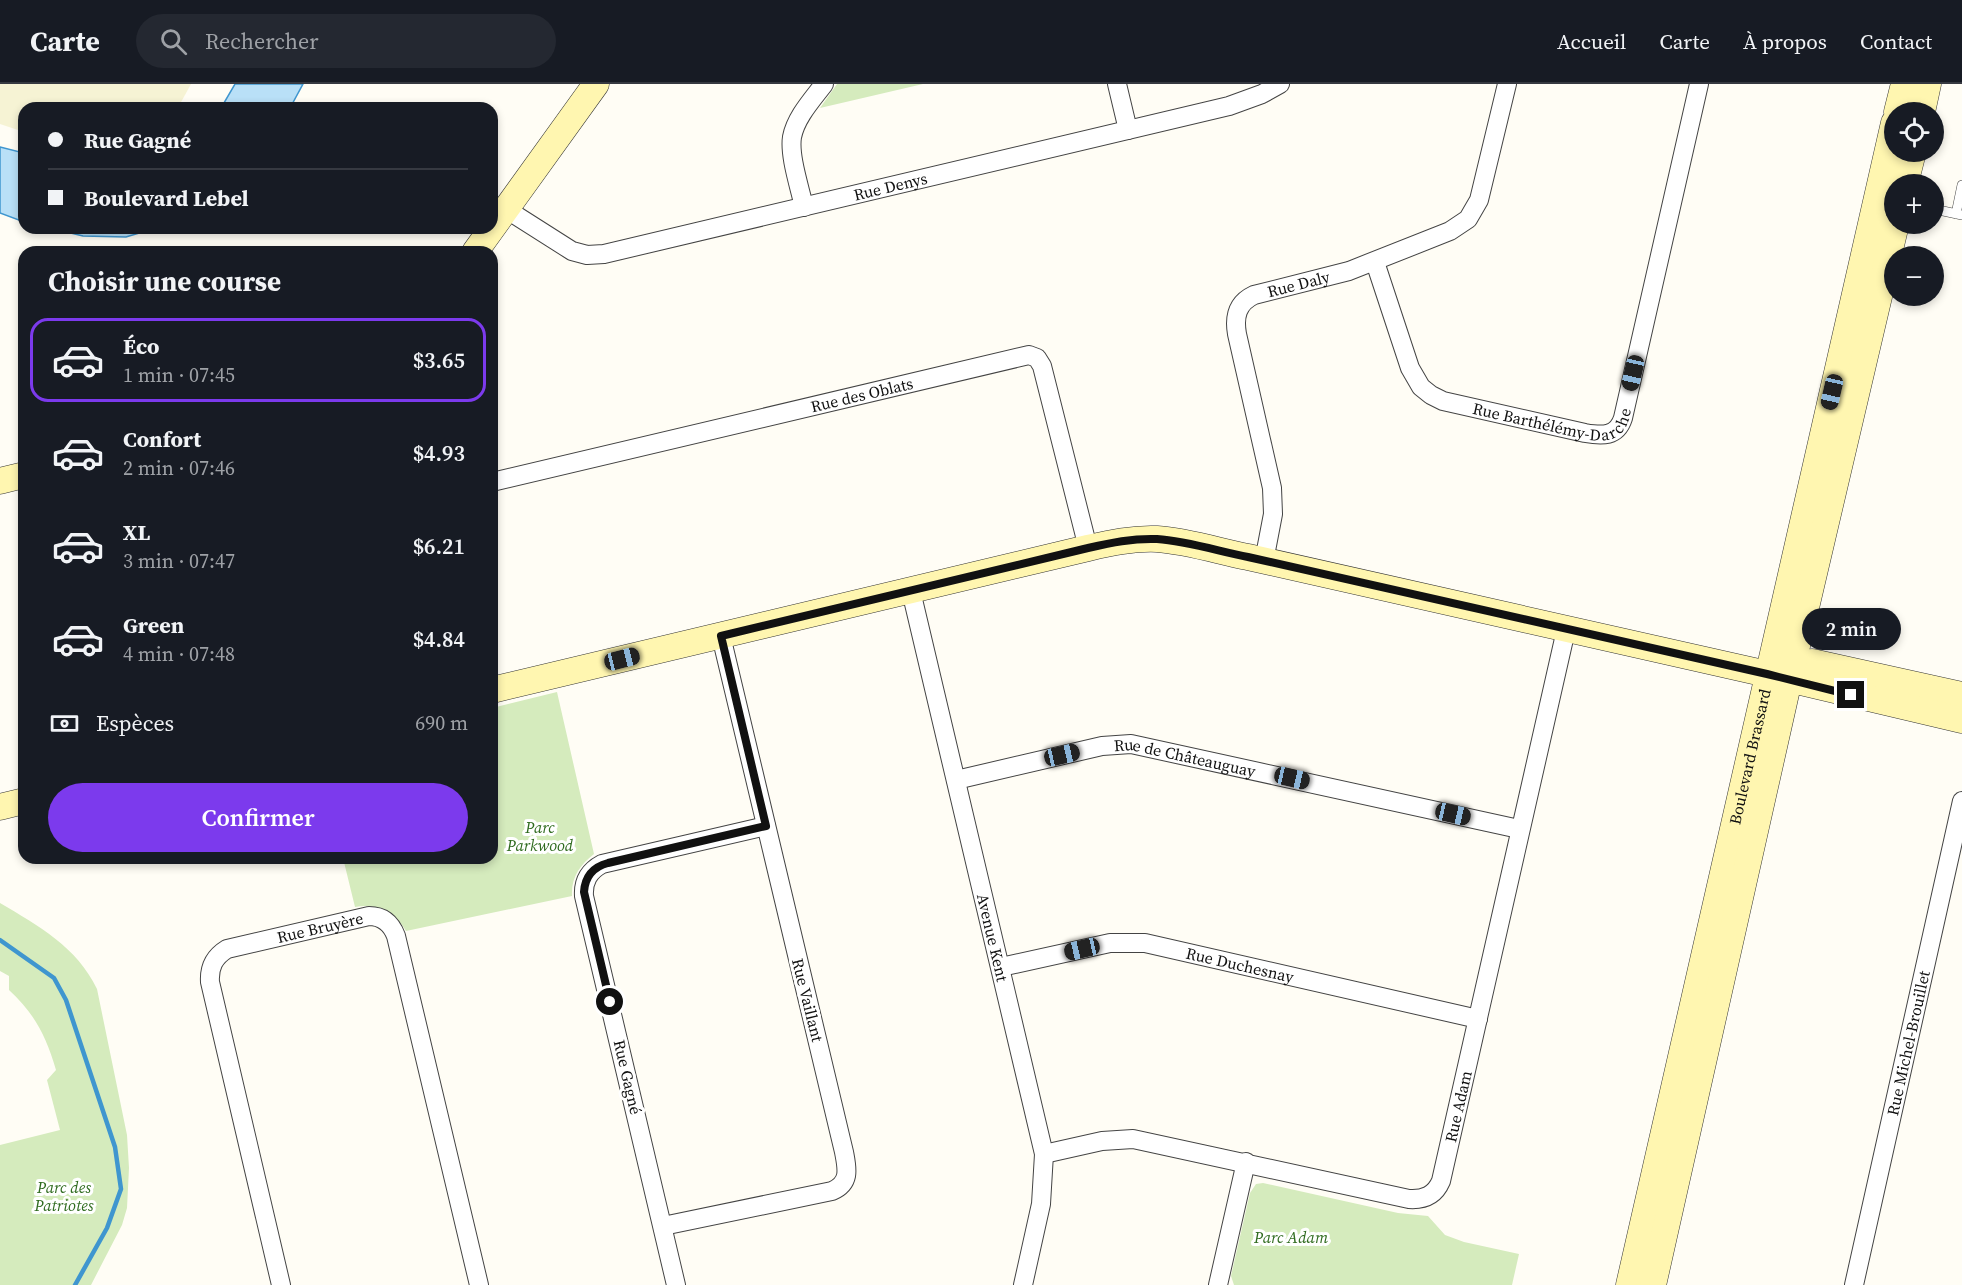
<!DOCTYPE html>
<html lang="fr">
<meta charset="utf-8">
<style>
body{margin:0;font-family:"Source Serif 4",serif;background:#242831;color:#f1f3f6;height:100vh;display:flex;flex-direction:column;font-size:22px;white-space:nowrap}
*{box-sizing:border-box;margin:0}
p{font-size:20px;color:#9ea1a6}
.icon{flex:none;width:33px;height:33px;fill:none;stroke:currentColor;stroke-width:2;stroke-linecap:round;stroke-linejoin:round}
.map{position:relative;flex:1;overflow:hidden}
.side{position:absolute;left:18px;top:162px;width:480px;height:618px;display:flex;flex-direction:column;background:#171b24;border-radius:18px;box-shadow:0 3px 9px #0003}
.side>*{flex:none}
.top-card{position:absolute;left:18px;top:18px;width:480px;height:132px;border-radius:18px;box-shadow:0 3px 9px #0003;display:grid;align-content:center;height:132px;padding:0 30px;background:#171b24}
.controls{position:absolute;left:1884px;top:18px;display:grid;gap:12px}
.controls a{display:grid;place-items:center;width:60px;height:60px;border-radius:50%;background:#171b24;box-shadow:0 3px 9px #0003;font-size:30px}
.end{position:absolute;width:27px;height:27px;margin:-14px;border:8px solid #111;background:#fff;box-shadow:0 0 0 3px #fff}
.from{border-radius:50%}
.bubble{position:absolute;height:42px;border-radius:21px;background:#171b24;box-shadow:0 3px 9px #0003;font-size:20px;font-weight:600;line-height:42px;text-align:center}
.car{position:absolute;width:18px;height:36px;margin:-18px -9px;border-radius:8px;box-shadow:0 0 4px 2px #0007;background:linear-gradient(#222 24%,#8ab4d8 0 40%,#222 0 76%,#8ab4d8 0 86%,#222 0)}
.top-card b{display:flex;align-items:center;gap:21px;height:57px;font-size:22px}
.top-card b+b{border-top:2px solid #363941}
.top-card i{width:15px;height:15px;background:#f1f3f6}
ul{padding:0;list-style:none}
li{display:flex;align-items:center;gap:18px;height:84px;margin:0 12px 9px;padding:0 18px;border:3px solid transparent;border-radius:18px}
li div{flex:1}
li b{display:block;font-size:22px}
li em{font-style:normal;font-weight:600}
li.current{border-color:#7c3aed}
li>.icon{width:54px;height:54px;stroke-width:1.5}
h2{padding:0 30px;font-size:27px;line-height:72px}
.pay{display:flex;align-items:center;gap:15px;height:66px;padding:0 30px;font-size:22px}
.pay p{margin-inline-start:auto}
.action{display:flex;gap:12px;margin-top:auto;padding:12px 30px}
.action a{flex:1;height:69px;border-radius:36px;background:#7c3aed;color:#fff;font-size:24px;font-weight:600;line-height:69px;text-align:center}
header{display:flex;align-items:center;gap:36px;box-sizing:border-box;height:84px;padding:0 30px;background:#171b24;border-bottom:2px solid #363941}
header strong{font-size:28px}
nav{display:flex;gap:33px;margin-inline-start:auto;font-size:21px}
.search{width:420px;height:54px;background:#242831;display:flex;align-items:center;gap:15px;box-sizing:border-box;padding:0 21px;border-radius:33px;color:#9ea1a6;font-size:22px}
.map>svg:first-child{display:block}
.farmland{fill:#f6f3d4}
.green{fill:#d5ebbd}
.water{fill:#b9e0f7;stroke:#3f96cf;stroke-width:1.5}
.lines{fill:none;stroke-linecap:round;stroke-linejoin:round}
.stream{stroke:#3f96cf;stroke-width:4.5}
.lane-casing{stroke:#444;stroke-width:10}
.street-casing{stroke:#444;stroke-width:20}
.secondary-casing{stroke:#333;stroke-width:27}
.lane{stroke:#fff;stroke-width:9}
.street{stroke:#fff;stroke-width:18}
.secondary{stroke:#fff6b0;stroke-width:26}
.route{stroke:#111;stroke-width:8}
.labels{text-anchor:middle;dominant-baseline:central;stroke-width:6;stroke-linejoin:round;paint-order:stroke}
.street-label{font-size:16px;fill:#111;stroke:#fff}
.park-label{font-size:16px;font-style:italic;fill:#2f6b1f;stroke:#fff}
</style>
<header>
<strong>Carte</strong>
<div class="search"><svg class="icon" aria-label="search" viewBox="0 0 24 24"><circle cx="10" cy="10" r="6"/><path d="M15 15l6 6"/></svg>Rechercher</div>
<nav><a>Accueil</a><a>Carte</a><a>À propos</a><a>Contact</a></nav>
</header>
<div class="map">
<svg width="1962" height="1201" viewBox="0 0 1962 1201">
<rect width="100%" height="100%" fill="#fffdf5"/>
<path class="farmland" d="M0 0H191L180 20 174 24H24V48L0 40Z"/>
<path class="green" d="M837 0H923L820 24Z
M557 608 594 770C580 781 571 793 572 812L406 847C395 828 377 819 355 823L343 774H492V624Z
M0 819C39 842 77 863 97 905L127 1051 129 1084 127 1124 122 1141 91 1201H0V1061L60 1046 47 996 56 986C46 952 35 930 9 906V892L0 887Z
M1263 1099 1398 1129 1428 1132 1445 1151 1464 1158 1519 1170 1512 1201H1234L1231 1192 1250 1109 1256 1100Z"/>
<path class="water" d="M235 0H303L290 24H221Z
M0 63 24 69V138L0 129Z
M50 144H156L126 153 83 152Z"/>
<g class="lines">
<path class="stream" d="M0 856 54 894 66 916 115 1063 121 1105 107 1144 75 1201"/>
<g class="lane-casing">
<path id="lane" d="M1934 125 1962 131
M1956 130 1962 101"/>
</g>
<g class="street-casing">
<g id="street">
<path d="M1117 0 1128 46"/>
<path d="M804 123C800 104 789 72 792 53 796 33 812 16 824 0"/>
<path id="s1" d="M506 125 572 167 587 171 604 170 1229 22 1262 10 1280 0"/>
<path id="s2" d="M1375 178 1410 284 1421 303 1431 311 1443 317 1585 349C1602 352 1617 353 1623 334L1699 0"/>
<path id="s3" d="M492 398 1029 271 1037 274 1042 282 1088 464"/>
<path id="s4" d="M1264 477 1273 430 1272 404 1237 250C1234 233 1237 219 1254 211L1349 187 1450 147 1468 135 1479 116 1507 0"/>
<path id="s5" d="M911 507 1044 1070 1041 1120 1023 1201"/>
<path id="s6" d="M956 696 1102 662 1131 660 1519 745"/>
<path id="s7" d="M1001 883 1110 859H1145L1478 935"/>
<path id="s8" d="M1044 1070 1102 1057 1133 1055 1409 1115C1424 1116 1435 1111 1441 1097L1566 546"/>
<path d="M663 1142 832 1107C851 1099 847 1084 844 1068L721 552"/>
<path id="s9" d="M281 1201 210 898C209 883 214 873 227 865L369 832C382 832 391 839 396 852L479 1201"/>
<path d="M676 1201 584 812C583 797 589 787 602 780L766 742"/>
<path d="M1218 1201 1246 1078"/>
<path id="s10" d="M1854 1201 1962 717"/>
</g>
</g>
<g class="secondary-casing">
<g id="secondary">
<path d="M1897 28 1904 0"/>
<path d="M1922 28 1928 0"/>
<path d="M1905 100 1913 68"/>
<path d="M475 168 596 0"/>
<path d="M0 397 24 391"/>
<path d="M1779 586 1812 578 1962 611"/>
<path d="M492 606 1088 464C1110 459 1133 454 1157 455 1187 457 1218 467 1248 473L1767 590 1962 636"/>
<path d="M0 723 24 717"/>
<path id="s11" d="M1629 1201 1894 39"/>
<path d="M1653 1201 1789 596 1896 140"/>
</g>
</g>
<use href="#lane" class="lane"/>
<use href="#street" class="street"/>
<use href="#secondary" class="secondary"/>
</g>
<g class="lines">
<path class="route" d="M610 918 584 808C585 792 593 783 608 779L766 742 721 552 1088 464C1110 459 1133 454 1157 455 1187 457 1218 467 1248 473L1767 590 1851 611"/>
</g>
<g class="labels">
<g class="street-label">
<text stroke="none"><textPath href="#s1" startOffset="405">Rue Denys</textPath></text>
<text stroke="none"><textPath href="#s4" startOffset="324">Rue Daly</textPath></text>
<text stroke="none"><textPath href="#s3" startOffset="380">Rue des Oblats</textPath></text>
<text stroke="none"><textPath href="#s2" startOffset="276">Rue Barthélémy-Darche</textPath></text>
<text stroke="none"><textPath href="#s11" startOffset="542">Boulevard Brassard</textPath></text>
<text stroke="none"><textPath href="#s6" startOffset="234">Rue de Châteauguay</textPath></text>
<text stroke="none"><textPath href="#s9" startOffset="446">Rue Bruyère</textPath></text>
<text stroke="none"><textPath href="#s5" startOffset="356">Avenue Kent</textPath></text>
<text stroke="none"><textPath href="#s7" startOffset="244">Rue Duchesnay</textPath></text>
<text transform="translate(808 916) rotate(76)">Rue Vaillant</text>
<text stroke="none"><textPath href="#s10" startOffset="248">Rue Michel-Brouillet</textPath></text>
<text transform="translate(628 993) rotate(77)">Rue Gagné</text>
<text stroke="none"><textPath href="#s8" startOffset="489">Rue Adam</textPath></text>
</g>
<g class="park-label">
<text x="540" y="743">Parc<tspan x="540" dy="18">Parkwood</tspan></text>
<text x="64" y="1103">Parc des<tspan x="64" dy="18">Patriotes</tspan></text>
<text x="1291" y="1153">Parc Adam</text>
</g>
</g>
</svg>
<div class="controls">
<a><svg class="icon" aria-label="locate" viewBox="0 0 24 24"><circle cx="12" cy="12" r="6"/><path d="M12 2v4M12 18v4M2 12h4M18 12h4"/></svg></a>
<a>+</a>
<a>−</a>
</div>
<i class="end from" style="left:610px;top:918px"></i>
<i class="end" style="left:1851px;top:611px"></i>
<div class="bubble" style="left:1802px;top:524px;width:99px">2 min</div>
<i class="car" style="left:1633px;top:289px;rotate:193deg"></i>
<i class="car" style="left:1832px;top:308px;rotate:193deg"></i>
<i class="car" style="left:622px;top:575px;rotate:76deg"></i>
<i class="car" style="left:1062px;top:671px;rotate:77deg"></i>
<i class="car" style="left:1292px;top:694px;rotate:103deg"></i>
<i class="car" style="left:1453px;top:730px;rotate:103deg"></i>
<i class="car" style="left:1082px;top:865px;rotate:257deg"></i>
<div class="top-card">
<b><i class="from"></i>Rue Gagné</b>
<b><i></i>Boulevard Lebel</b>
</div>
<section class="side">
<h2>Choisir une course</h2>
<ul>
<li class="current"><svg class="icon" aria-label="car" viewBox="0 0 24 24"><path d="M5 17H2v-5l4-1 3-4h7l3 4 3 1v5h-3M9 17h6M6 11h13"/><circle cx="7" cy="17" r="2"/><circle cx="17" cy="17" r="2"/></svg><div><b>Éco</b><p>1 min · 07:45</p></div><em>$3.65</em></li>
<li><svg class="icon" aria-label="car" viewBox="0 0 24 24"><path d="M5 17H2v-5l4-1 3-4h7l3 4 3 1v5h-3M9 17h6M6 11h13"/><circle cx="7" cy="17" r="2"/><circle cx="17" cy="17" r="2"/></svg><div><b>Confort</b><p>2 min · 07:46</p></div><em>$4.93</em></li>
<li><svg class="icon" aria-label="car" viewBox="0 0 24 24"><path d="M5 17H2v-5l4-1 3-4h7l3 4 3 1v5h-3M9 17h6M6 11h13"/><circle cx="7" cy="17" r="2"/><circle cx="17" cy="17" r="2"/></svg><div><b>XL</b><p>3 min · 07:47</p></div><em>$6.21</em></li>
<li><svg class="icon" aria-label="car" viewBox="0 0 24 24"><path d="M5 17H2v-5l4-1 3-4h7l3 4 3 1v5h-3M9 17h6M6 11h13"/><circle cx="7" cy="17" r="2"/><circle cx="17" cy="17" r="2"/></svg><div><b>Green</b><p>4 min · 07:48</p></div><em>$4.84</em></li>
</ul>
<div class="pay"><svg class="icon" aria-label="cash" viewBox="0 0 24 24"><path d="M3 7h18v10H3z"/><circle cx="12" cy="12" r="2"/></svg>Espèces<p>690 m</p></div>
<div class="action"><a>Confirmer</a></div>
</section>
</div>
